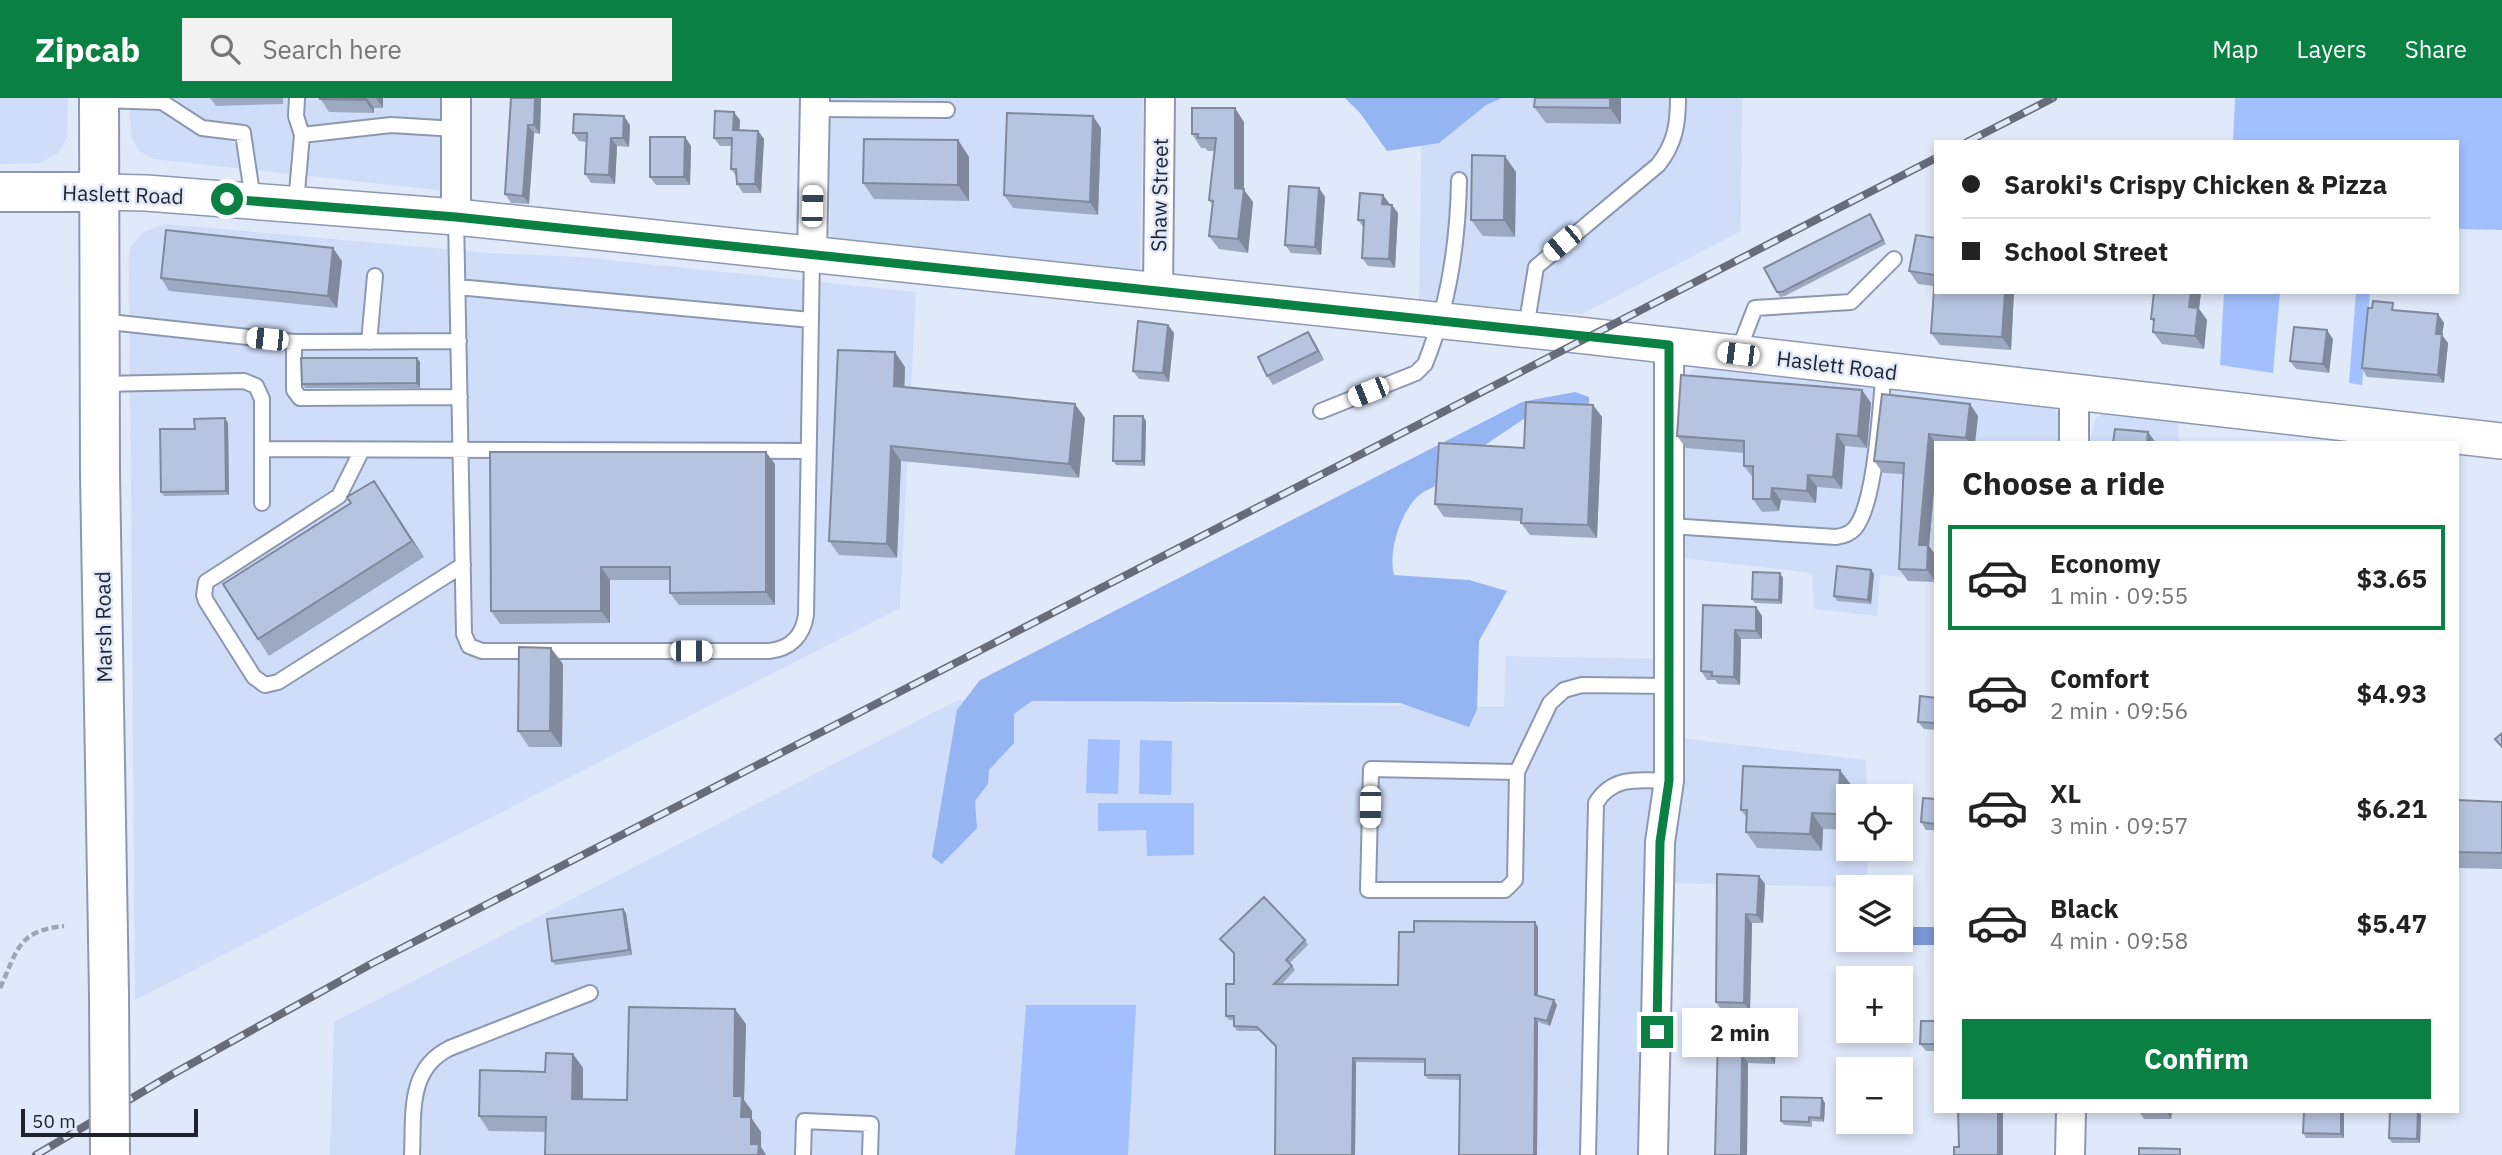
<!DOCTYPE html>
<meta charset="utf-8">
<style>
body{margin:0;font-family:"IBM Plex Sans",sans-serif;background:#f2f2f2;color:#222;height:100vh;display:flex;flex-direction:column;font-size:26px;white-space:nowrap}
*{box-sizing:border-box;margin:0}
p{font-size:23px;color:#767676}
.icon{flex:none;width:38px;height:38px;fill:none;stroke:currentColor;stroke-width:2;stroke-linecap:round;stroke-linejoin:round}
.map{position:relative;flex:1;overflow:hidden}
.sheet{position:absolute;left:1934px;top:343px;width:525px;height:672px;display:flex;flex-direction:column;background:#fff;border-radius:0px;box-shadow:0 4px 10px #0003}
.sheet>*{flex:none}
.hud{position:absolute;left:1934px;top:42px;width:525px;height:154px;border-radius:0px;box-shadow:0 4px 10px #0003;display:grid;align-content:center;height:154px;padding:0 28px;background:#fff}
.controls{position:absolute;left:1836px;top:686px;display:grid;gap:14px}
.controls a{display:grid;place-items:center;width:77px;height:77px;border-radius:0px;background:#fff;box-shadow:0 4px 10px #0003;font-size:35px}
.scale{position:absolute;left:21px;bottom:18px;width:177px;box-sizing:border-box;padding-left:7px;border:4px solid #1e232d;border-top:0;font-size:19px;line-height:24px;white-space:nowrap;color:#1e232d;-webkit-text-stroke:5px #e0e9fa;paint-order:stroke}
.end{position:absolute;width:32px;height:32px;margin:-16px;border:9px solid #0b8043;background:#fff;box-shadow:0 0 0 4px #fff}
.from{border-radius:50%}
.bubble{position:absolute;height:49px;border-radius:0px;background:#fff;box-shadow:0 4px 10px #0003;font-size:23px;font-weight:700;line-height:49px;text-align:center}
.car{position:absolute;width:21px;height:42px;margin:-21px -10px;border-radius:9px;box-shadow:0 0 5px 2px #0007;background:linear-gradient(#fff 24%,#345 0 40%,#fff 0 76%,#345 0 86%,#fff 0)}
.hud b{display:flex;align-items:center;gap:24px;height:66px;font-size:26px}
.hud b+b{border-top:2px solid #e0e0e0}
.hud i{width:18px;height:18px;background:#222}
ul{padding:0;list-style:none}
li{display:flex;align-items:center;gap:21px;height:105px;margin:0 14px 10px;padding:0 14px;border:4px solid transparent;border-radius:0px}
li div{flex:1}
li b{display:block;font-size:26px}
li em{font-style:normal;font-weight:700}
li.active{border-color:#0b8043}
li>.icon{width:63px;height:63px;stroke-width:1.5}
h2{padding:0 28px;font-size:32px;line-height:84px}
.button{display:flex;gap:14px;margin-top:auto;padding:14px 28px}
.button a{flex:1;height:80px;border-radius:0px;background:#0b8043;color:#fff;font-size:28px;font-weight:700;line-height:80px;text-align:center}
header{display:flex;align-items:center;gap:42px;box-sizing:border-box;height:98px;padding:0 35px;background:#0b8043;color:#fff}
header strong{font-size:33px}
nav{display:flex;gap:38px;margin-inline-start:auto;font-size:24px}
.search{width:490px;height:63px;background:#f2f2f2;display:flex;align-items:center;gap:18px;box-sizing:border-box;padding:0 24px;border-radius:0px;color:#767676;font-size:26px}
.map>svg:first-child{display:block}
.built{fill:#d0ddf9}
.green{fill:#a2c0fd}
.forest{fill:#95b4f2}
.water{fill:#7b98d5}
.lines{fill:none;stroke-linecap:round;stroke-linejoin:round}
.service-casing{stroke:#8c98b2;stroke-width:18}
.minor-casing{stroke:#8c98b2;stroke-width:32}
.tertiary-casing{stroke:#8c98b2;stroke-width:38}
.secondary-casing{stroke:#8c98b2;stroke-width:42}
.path{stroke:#9da5b3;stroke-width:4.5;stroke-dasharray:7 3.5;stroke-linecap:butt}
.service{stroke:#fff;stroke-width:14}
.minor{stroke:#fff;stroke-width:28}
.tertiary{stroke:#fff;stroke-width:35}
.secondary{stroke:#fff;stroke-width:38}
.rail-casing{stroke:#666c79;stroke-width:8}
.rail{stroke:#e0e9fa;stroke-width:5;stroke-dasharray:16;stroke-linecap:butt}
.secondary-bridge-casing{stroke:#8c98b2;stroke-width:42;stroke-linecap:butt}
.secondary-bridge{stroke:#fff;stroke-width:38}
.wall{fill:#9da9c0}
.shaded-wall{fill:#80899c}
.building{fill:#b7c4df;stroke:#80899c;stroke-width:2}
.route{stroke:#0b8043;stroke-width:9}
.labels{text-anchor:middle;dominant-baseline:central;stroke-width:5;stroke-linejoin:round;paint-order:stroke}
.street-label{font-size:21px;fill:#1e232d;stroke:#e0e9fa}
</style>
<header>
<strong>Zipcab</strong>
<div class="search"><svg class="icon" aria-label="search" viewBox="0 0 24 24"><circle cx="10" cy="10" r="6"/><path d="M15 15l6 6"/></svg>Search here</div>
<nav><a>Map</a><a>Layers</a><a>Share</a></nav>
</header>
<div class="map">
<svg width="2502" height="1057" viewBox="0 0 2502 1057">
<rect width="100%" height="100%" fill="#e0e9fa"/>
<path class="built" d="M0 0H68L67 40 58 55 41 65 0 66Z
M129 0H446L447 93 154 61 139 53 131 39Z
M830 0H1143L1140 175 830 142Z
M1422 0H1742L1741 133 1582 216 1419 204Z
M165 126 490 155 580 159 916 194 900 510 135 902 129 159 131 148 144 134Z
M1704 268 2053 308 2062 321 2063 345H1936L1935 456 1905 453 1902 479 1880 477 1877 518 1814 511 1812 475 1681 460 1684 285 1692 272Z
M2114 314 2179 323 2178 345H2089L2096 320 2102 316Z
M1506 558 1660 561 1657 683 1645 743 1638 1057H330L334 924 958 602 1504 609Z
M1680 640 1866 662 1867 698H1848V751H1868L1867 789 1667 785Z"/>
<path class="green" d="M2235 0H2502V132L2457 131V44H2233Z
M2224 194H2280L2273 275 2220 267Z
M2356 194H2370L2362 287 2349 285Z
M1088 641 1120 642 1118 696 1086 695Z
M1140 642 1172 643 1171 697 1139 696Z
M1098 705H1194V757L1147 758 1146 732 1098 733Z
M1026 907H1136L1128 1057H1015Z"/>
<path class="forest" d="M1345 0H1502L1486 7 1439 45 1387 53 1360 15Z
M1575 294 1589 299V307L1534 314 1479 351 1444 353 1435 388C1429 391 1421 395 1416 400 1400 417 1388 454 1394 477L1469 482 1507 493 1479 543 1477 611 1469 629 1400 605 1032 603 1014 616V645L989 672 988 686 975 703 977 730 942 766 932 759 957 612 980 582 1522 304Z"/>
<path class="water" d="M1907 829H1935V847H1906Z"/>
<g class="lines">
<g class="service-casing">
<path id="service" d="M297 0 296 18 302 37
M101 2 162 4 202 30 243 35 253 102
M815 11 947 12
M296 105 302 37 391 27 456 31
M456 119 464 536 469 548 482 553H769C790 551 803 538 806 517L812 157
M458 189 811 222
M100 223 294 244 459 243
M1526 230 1536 169 1658 67C1675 46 1678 26 1678 0
M294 244V292L300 300 460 299
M369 244 375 178
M1738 254 1755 210 1851 204 1894 161
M101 286 244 283 256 288 262 301V405
M1321 313 1416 275 1425 266C1448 209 1458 144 1459 82
M262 351 808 353
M362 352 339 398 206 484 204 497 206 503 254 579 265 587 278 584 463 467
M1670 428 1836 439C1843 438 1850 436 1855 430 1876 405 1880 308 1884 273
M1517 674 1371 671 1368 792H1505L1515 782 1517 674 1550 605 1564 592 1582 587 1669 588
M412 1057C414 1016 407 971 450 950L590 895
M803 1057 804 1023 871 1026 870 1057
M1588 1057 1596 705C1613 677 1640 682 1669 683"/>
</g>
<g class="minor-casing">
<path id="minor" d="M456 0V119
M812 157 815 0
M1158 193 1160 0
M2074 294V345
M1653 1057 1660 744 1669 683V247
M2070 1057 2071 1013"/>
</g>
<g class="tertiary-casing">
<path id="tertiary" d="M99 94 146 95 456 119 1587 238 2502 343"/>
</g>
<g class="secondary-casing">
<path id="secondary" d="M99 0 100 376 109 897
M0 94H99"/>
</g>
<path class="path" d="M0 890C18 852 17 833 64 828"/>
<use href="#service" class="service"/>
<use href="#minor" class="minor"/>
<use href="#tertiary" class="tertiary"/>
<use href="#secondary" class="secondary"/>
<g class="rail-casing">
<path id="rail" d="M1967 44 2053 0
M36 1057 171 977 371 866 1936 60"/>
</g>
<use href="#rail" class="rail"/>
<g class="secondary-bridge-casing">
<path id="secondary-bridge" d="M109 897 110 1057"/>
</g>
<use href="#secondary-bridge" class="secondary-bridge"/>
</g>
<path class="wall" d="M210 0H283V6L216 8Z
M320 0H383V10H374V15L329 14Z
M511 0H541L540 36 534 35 529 106 511 105 505 96Z
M1621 0V26L1546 25 1534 9Z
M740 22 739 32 758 33 764 41 761 95H743L737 86 736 78 731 71 732 48H720L714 40Z
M1244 24V92L1253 104 1248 155 1219 151 1209 138 1213 107 1209 102 1214 53H1208L1205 50H1201L1192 36Z
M630 27 629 49 617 48 615 86 591 85 585 76 587 44 579 43 573 35Z
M1101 30 1098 117 1013 110 1004 97Z
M685 39 691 48 690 87H656L650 79Z
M958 42 969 59V103L874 101 863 85Z
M1516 74 1515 139 1483 138 1471 122Z
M1319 90 1325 99 1321 157 1291 155 1285 147Z
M1383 97 1389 106 1398 115 1395 170 1368 168 1362 160 1364 130 1358 122Z
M1873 120 1886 146 1785 198 1780 199 1777 194Z
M1916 137 2014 194 2011 252 1940 247 1931 235 1934 188 1918 186 1909 173Z
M342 163 337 210 169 193 161 180Z
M2154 194H2201L2199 211 2207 222 2204 251 2162 246 2153 234 2154 225 2151 221Z
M2398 212 2438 216 2444 225 2442 237 2448 245 2444 285 2367 279 2362 270Z
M1168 227 1174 235 1169 284 1139 281 1133 273Z
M1308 234 1314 243 1324 262 1273 287 1267 278Z
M2333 241 2329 275 2296 271 2290 263Z
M417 260 420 264V290H305L302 286Z
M905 269 904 289 1085 320 1079 380 901 363 897 460 839 457 829 443Z
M1862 292 1871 305 1867 350 1845 348 1842 391 1817 389 1816 405 1781 402 1779 413 1762 414 1753 401V380L1744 368V355L1686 350 1677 338Z
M1882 296 1978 318 1975 345H1936V370L1929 448 1936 458V484L1908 483 1899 471 1903 376 1883 375 1874 363Z
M1593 307 1602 319 1597 440 1530 437 1521 425V423L1444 419 1435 406Z
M1143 318 1146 323 1145 368 1116 367 1113 363Z
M228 325 229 397 164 398 161 394 195 331Z
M775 366V507H679L670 495V482H610V525L500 526 491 513Z
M374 383 424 459 269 558 258 541 351 405Z
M1871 472 1874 476 1871 506 1837 503 1834 498Z
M1783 480 1782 506 1755 505 1752 501Z
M1703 507 1756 509 1762 518V541H1741L1740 587 1718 586 1715 582H1707L1701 573Z
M563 566 562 649H529L518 633Z
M1936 600V632L1924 631 1918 624Z
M1852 688 1851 698H1848V732L1823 731 1822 753 1757 750 1746 734 1747 720 1741 712Z
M1936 701V732H1926L1921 724Z
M2457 702 2502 704V771L2459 770 2457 767Z
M1759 778 1765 786 1763 825H1752L1750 913H1722L1716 904Z
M626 815 632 857 555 867 552 863Z
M1538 829V898L1557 907 1550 928 1538 924 1537 1057H1459L1460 982 1428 981 1425 977V965L1356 964 1355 1057H1275L1276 950 1260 933H1237L1234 928V922H1229L1226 918 1234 886V856L1220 841 1305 842 1308 847 1290 865 1295 872 1282 886 1398 887Z
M1936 923V953H1926L1920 946Z
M746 926 744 1002 752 1013V1021L761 1034V1049L766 1057H545L546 1034 489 1033 479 1018 573 956 583 970V1001L627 1002Z
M1776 936 1775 966 1748 965 1747 1057H1715L1728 939Z
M1822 1000 1825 1005 1824 1024 1812 1023V1029L1784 1027 1781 1023Z
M2139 1013H2172L2171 1021H2144Z
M2344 1013V1040H2306L2303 1035Z
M2390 1013H2443V1014H2419L2421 1017 2420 1045H2392L2389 1040Z"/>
<path class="shaded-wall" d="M365 0H367L374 10V15L365 2Z
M376 0H383V10Z
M535 0H541L540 36 534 27Z
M1610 0H1621V26L1610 10Z
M1235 10 1244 24V92L1253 104 1248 155 1238 141 1235 90Z
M734 14 740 22 739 41 733 32Z
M624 18 630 27 629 49 623 40Z
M1093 18 1101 30 1098 117 1090 104Z
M528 27 534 35 529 106 523 98Z
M758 33 764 41 761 95 755 86Z
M685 39 691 48 690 87 684 79Z
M611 40 617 48 615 86 609 77Z
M958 42 969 59V103L958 87Z
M1505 58 1516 74 1515 139 1504 122Z
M1319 90 1325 99 1321 157 1315 149Z
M1383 97 1389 105 1388 114 1382 106Z
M1392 107 1398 115 1395 170 1389 161Z
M333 150 342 163 337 210 328 198Z
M2005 194H2014L2011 252 2002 239Z
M2191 194H2201L2199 211 2207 222 2204 251 2195 238 2189 209Z
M2438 216 2444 225 2442 237 2448 245 2444 285 2438 277 2436 236Z
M1168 227 1174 235 1169 284 1163 275Z
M2327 232 2333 241 2329 275 2323 266Z
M1308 234 1314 243 1324 262 1318 253Z
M895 254 905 269 904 302 894 288Z
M417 260 420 264V290L417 285Z
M1862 292 1871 305 1867 350 1858 338Z
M1075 306 1085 320 1079 380 1069 366Z
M1970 306 1978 318 1975 345H1969L1966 340Z
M1593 307 1602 319 1597 440 1588 427Z
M1143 318 1146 323 1145 368 1142 363Z
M225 320 228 325 229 397 226 393Z
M2148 334 2156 345H2147Z
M1837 336 1845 348 1842 391 1833 379Z
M1929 336 1936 345V370L1929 448 1936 458V484L1927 472 1919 447Z
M891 348 901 363 897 460 887 446Z
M766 354 775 366V507L766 494Z
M1808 377 1817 389 1816 405 1807 393Z
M374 383 385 399 424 459 412 443Z
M1772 390 1781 402 1779 413 1771 401Z
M601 469 610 482V525L601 513Z
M1871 472 1874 476 1871 506 1868 502Z
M1780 475 1783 480 1782 506 1779 502Z
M1756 509 1762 518V541L1756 533Z
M1735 532 1741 541 1740 587 1734 579Z
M551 550 563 566 562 649 550 633Z
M1840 672 1852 688 1851 698H1848V729L1838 716Z
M1812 715 1823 731 1822 753 1810 736Z
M1759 778 1765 786 1763 825 1757 817Z
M623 811 626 815 632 857 629 852Z
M1746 816 1752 825 1750 913 1744 905Z
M1535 824 1538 829V901L1535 897Z
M1554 902 1557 907 1550 928 1547 923Z
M735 911 746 926 744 1002 752 1013V1021L761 1034V1049L766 1057H758L751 1046 734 998Z
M1535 920 1538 924 1537 1057H1534Z
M1770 927 1776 936 1775 966 1769 958Z
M573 956 583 970V1015L572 1001Z
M1742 957 1748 965 1747 1057H1741Z
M1353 960 1356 964 1355 1057H1352Z
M1822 1000 1825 1005 1824 1024 1821 1020Z
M1998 1013H2003V1057H1998Z
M2166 1013H2172L2171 1021Z
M2341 1013H2344V1040L2341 1036Z
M2418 1013 2421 1017 2420 1045 2417 1041Z"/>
<path class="building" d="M320 0H365V2L320 1Z
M511 0H535L534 27H528L523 98 505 96Z
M1535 0H1610V10L1534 9Z
M1192 10H1235V90L1244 91 1238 141 1209 138 1213 103 1209 102 1216 40H1198V36H1192Z
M715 13 734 14 733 32 758 33 755 86H737L736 71H731L732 40H714Z
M1007 15 1093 18 1090 104 1004 97Z
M574 16 624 18 623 40H611L609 77 585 76 587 35H573Z
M650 39H685L684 79H650Z
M864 41 958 42V87L863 85Z
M1472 57 1505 58 1504 122H1471Z
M1289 88 1319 90 1315 149 1285 147Z
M1360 95 1383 97 1382 106 1392 107 1389 161 1362 160 1364 122H1358Z
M1870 116 1883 142 1782 194H1777L1764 170Z
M166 132 333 150 328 198 161 180Z
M1916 137 1936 140V194H2005L2002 239 1931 235 1935 177 1909 173Z
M2154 194H2191L2189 209 2198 210 2195 238 2153 234 2154 221H2151Z
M2373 203 2393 205 2392 212 2438 216 2436 236H2442L2438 277 2362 270 2368 210H2372Z
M1138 223 1168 227 1163 275 1133 273Z
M2294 229 2327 232 2323 266 2290 263Z
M1308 234 1318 253 1267 278 1258 259Z
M838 252 895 254 894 288 1075 306 1069 366 891 348 887 446 829 443Z
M301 260H417V285L302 286Z
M1681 277 1862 292 1858 338 1837 336 1833 379 1808 377 1807 393 1772 390 1771 401H1753V368H1744V343L1677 338Z
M1882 296 1970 306 1966 340 1929 336 1919 447H1928L1927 472 1899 471 1904 365 1874 363Z
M1526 304 1593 307 1588 427 1521 425 1522 411 1435 406 1439 345 1524 350Z
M1114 318H1143L1142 363H1113Z
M225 320 226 393 161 394 160 331H195L194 321Z
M2115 331 2148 334 2147 345H2113Z
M490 354H766V494L670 495V469H601V513H491Z
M374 383 412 443 258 541 223 486 351 405 347 399Z
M1837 468 1871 472 1868 502 1834 498Z
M1753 474 1780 475 1779 502 1752 501Z
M1703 507 1756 509V533L1735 532 1734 579 1712 578V574L1701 573Z
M519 549 551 550 550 633H518Z
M1920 598 1936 600V625L1918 624Z
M2502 635V649L2495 641Z
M1743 668 1840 672 1838 716 1812 715 1810 736 1746 734 1747 712H1741Z
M1923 700 1936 701V726L1921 724Z
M2457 702 2502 704V755L2457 754Z
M1717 776 1759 778 1757 817 1746 816 1744 905 1716 904Z
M1264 799 1305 842 1286 862 1292 868 1274 886 1398 887 1399 834H1414V823L1535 824V897L1554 902 1547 923 1535 920 1534 1057H1459L1460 977H1425V961L1353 960 1352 1057H1275L1276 948 1257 929 1234 928V918H1226V886H1234V855L1220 841Z
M623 811 629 852 552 863 547 821Z
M629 909 735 911 734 998H742L741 1019H751V1046H759L758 1057H545L546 1019 479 1018 480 972 545 974 546 955 573 956 572 1001 627 1002Z
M1921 923H1936V946H1920Z
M1729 925 1770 927 1769 958 1742 957 1741 1057H1715L1718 939H1728Z
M1781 999 1822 1000 1821 1020 1809 1019V1024L1781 1023Z
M1958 1013H1998V1057H1954V1049H1959Z
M2304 1013H2341V1036L2303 1035Z
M2390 1013H2418L2417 1041 2389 1040Z
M2139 1050 2180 1051V1057H2139Z"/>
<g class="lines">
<path class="route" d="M227 101 456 119 1669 247V683L1660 744 1657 934"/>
</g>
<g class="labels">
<g class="street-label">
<text transform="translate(123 96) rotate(2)">Haslett Road</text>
<text transform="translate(1159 97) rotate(-89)">Shaw Street</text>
<text transform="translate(1837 267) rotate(7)">Haslett Road</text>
<text transform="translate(103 529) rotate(-91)">Marsh Road</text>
</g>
</g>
</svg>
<div class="controls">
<a><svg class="icon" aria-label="locate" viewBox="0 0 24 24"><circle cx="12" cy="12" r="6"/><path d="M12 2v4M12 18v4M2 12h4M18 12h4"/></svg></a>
<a><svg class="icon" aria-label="layers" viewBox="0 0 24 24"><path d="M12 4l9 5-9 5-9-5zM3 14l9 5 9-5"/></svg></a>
<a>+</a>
<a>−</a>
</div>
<div class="scale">50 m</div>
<i class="end from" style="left:227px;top:101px"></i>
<i class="end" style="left:1657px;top:934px"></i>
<div class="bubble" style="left:1682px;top:910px;width:116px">2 min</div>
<i class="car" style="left:812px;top:108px;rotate:2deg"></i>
<i class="car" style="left:1562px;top:145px;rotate:230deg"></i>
<i class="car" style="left:267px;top:241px;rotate:276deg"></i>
<i class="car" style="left:1738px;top:256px;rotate:277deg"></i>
<i class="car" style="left:1368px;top:294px;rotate:248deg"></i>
<i class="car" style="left:691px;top:553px;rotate:90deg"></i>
<i class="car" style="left:1370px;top:709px;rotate:181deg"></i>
<div class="hud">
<b><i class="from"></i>Saroki's Crispy Chicken &amp; Pizza</b>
<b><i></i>School Street</b>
</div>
<section class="sheet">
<h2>Choose a ride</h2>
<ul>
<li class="active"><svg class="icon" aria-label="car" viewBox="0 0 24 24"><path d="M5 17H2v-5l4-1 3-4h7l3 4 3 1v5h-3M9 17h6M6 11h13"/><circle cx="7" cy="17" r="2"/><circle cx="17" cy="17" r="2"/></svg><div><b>Economy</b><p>1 min · 09:55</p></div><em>$3.65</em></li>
<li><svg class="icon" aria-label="car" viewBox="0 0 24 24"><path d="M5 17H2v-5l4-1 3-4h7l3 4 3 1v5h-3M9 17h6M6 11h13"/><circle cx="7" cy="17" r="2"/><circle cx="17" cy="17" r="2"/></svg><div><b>Comfort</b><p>2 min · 09:56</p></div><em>$4.93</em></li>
<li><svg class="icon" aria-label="car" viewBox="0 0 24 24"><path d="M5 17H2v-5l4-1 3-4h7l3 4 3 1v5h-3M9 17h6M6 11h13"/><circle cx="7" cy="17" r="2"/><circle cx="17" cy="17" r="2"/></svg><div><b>XL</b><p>3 min · 09:57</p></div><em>$6.21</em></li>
<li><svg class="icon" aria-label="car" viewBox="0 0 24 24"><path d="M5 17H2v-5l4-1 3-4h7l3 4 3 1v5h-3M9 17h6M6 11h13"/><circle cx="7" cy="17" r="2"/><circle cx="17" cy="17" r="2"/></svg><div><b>Black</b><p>4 min · 09:58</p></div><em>$5.47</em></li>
</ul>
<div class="button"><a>Confirm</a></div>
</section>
</div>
